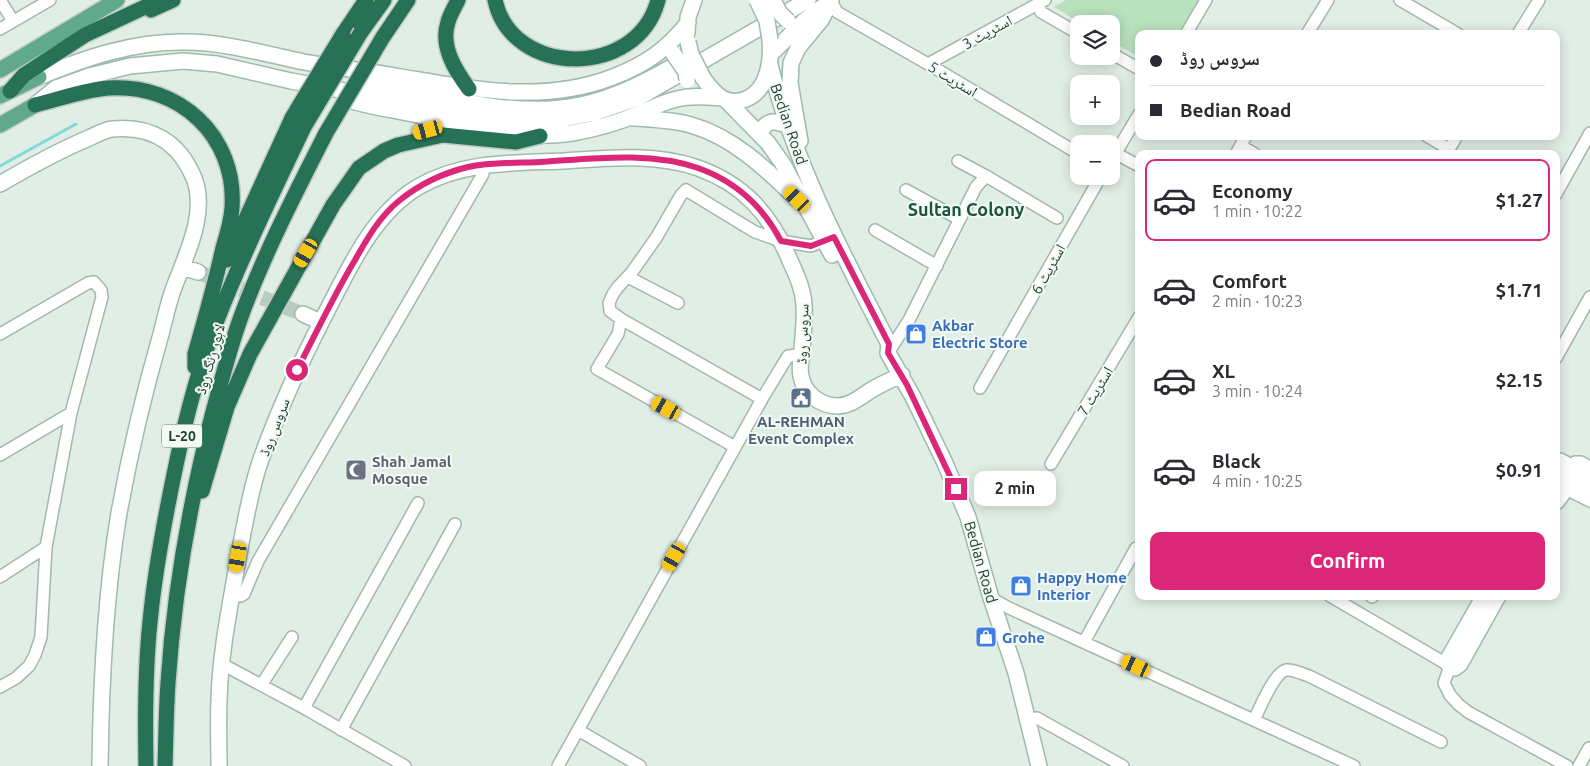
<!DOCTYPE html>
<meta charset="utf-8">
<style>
body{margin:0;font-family:Ubuntu,"Noto Naskh Arabic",sans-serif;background:#f7f7f7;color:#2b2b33;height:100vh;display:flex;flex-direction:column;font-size:19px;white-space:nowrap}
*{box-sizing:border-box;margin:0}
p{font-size:16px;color:#7c7c81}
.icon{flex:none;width:28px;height:28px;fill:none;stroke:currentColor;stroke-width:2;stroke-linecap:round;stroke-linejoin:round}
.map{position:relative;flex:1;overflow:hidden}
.details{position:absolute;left:1135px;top:150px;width:425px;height:450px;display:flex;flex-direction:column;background:#fff;border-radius:10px;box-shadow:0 2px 12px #0003}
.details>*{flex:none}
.hud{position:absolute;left:1135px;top:30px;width:425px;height:110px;border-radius:10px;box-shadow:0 2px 12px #0003;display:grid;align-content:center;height:110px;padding:0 15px;background:#fff}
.tools{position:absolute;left:1070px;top:15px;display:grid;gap:10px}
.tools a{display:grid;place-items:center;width:50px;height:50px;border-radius:10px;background:#fff;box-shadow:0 2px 12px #0003;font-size:25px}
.end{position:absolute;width:22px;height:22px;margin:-11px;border:6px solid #db2777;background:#fff;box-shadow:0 0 0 2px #fff}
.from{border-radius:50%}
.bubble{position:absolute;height:35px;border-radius:10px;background:#fff;box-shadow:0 2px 12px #0003;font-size:16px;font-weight:600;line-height:35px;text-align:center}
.car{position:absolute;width:15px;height:30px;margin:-15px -8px;border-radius:6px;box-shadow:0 0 4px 1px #0007;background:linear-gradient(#f5c518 24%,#345 0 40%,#f5c518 0 76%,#345 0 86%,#f5c518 0)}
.hud b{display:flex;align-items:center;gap:18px;height:48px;font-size:19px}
.hud b+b{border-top:1px solid #e1e1e2}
.hud i{width:12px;height:12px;background:#2b2b33}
ul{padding:9px 0 0;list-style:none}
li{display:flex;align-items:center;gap:15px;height:82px;margin:0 10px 8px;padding:0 5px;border:2px solid transparent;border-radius:10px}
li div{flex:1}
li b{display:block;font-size:19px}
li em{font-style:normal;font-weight:600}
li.current{border-color:#db2777}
li>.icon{width:45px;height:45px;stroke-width:1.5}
.action{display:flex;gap:10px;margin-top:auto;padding:10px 15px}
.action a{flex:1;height:58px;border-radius:10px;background:#db2777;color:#fff;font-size:20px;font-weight:600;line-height:58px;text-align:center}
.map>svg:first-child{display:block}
.green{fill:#b8e1bd}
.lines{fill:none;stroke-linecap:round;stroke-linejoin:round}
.stream{stroke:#83d9d9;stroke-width:3}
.secondary-tunnel{stroke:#bacbc2;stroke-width:15;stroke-dasharray:15 8;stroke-linecap:butt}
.street-casing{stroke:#a3b7ad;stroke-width:14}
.secondary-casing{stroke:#9ebbad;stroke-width:18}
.primary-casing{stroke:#c0cac6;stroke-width:18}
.highway-casing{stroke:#c0cac6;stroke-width:18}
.street{stroke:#fff;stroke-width:11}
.secondary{stroke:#fff;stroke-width:15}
.primary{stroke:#61a98b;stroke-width:15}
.highway{stroke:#277157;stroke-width:15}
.secondary-bridge-casing{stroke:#9ebbad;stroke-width:18;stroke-linecap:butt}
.highway-bridge-casing{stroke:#c0cac6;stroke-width:18;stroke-linecap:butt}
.secondary-bridge{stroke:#fff;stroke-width:15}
.highway-bridge{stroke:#277157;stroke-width:15}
.route{stroke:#db2777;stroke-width:6}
.labels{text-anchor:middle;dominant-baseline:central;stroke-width:4;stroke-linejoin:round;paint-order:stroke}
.shield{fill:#f3faf5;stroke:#5f786d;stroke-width:1}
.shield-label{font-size:14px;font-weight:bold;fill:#1f4133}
.street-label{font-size:15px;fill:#1f4133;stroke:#f3faf5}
.shop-label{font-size:15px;font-weight:bold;fill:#366cbe;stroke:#f3faf5;text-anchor:start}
.service-label{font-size:15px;font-weight:bold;fill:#4e5e75;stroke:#f3faf5}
.worship-label{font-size:15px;font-weight:bold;fill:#5b616d;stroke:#f3faf5;text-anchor:start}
.quarter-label{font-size:18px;font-weight:bold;fill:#19563e;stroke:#f3faf5}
</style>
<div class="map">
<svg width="1590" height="766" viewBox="0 0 1590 766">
<rect width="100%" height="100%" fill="#e1eee6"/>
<path class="green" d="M1066 0H1199L1178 34H1139V57L1111 41V24H1082L1054 7Z"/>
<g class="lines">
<path class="stream" d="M0 166 76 124"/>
<path class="secondary-tunnel" d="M198 272 303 314"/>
<g class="street-casing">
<path id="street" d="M0 0 13 21
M1400 0 1458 34
M831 1 837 12 928 64 1079 154
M1038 4 1041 12 1079 34
M0 29 50 0
M1186 34 1206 0
M1307 34 1328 0
M1518 34 1539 0
M1111 53 1139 69
M928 64 1045 0
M1427 136 1449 149
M1241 146 1255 154
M1117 154 1139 166
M1236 154 1246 136
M1446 154 1457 136
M958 161 986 176
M1111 161 1139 114
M906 190 959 219
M1556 194 1590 133
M875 230 937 266
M628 277 678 303
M621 319 762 399
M0 334 88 283 94 282 101 290 102 297 71 413 46 547 41 637 35 655 29 666 16 678 0 687
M888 353 909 320 976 187 986 176 1057 218
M1556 358 1590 297
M980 388 1101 176
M735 447 597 369 618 334 621 319 610 311 609 303 613 294 618 287 632 272 656 238 681 195 686 190 755 232 781 241 811 246 830 238
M0 455 71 413
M1051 464 1139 317
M1571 467 1575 462H1581L1590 467
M1565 478 1568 490 1590 501
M1558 503 1568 490
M0 577 46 547
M232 596H241L244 594 258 561 483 174 482 165
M1330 596 1450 666 1444 683 1450 695 1458 704 1468 712 1567 766
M1372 597 1373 596
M991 598 1009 608 1354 766
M1084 642 1136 548
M222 664 304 708 405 766
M262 684 292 637
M304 708 418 503
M1028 719 1037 718 1123 766
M1254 720C1260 708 1274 673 1286 670 1293 669 1302 674 1309 676L1441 742
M341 730 455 524
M578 730 640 766
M558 766 762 399 788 356 801 355
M1579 766 1589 748"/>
</g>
<g class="secondary-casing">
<path id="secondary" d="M687 33 688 17 694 0
M771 54 804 21 829 2
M770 65C795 165 842 253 889 344L888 353 913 397 944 461 968 517 991 598 1016 673 1039 766
M39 77C85 58 134 41 185 42 225 42 265 54 304 62 336 68 368 71 401 77 472 89 543 104 613 77 646 64 665 51 688 23
M359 78 373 83C439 96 514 119 580 105 620 97 656 76 691 56
M703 78C708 85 714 93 722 98 727 101 734 102 740 101 767 95 772 63 770 40
M345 99C370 107 396 110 422 116 472 126 522 141 572 133 595 129 617 123 638 114 651 109 662 102 677 99 692 95 707 97 722 98
M726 100 768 143 783 164 832 255
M35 105 56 88 89 76 130 66 183 61 217 64 291 81 498 119 533 122 563 119 594 113 638 98 808 0
M633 118C652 119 673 120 691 125 733 137 765 168 796 198
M759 134C767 120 772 120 787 125
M800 141 790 83 791 63 798 48 821 20 831 1
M0 184C29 167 58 151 89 138 96 135 104 130 112 129 151 125 179 142 194 178 208 214 185 257 173 290 168 304 165 319 161 334 144 393 130 452 119 513 105 596 101 681 100 766
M182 267 198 272
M303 314 321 322
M1556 469 1560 461 1590 477
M1556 474 1590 491
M1556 493 1569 470
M1484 596 1448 659V664L1451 667 1455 668 1460 664 1498 596
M219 766C219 744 218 723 219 701 220 654 230 606 238 560 244 528 249 496 259 465 278 409 303 357 330 305 352 262 375 213 418 187 462 161 513 163 563 161 607 158 655 153 698 168 743 184 769 213 788 256 795 272 803 287 804 305 805 320 803 335 802 350 801 358 799 368 801 376 804 394 821 406 838 406 853 405 861 396 873 389 882 384 892 379 902 375"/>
</g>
<g class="primary-casing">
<path id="primary" d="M0 70 117 0
M0 96 39 77
M0 125 35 105"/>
</g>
<g class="highway-casing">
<path id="highway" d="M458 0C455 7 450 14 448 22 440 46 455 70 469 89
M495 0C511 77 637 80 658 0
M151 10 173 0
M361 32 384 0
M343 34 366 0
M383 37 408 0
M10 91 24 75 85 35 160 0
M35 105C60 99 83 90 108 88 179 83 237 136 232 208 231 222 227 235 223 248 215 284 205 319 195 354V367
M227 260 292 118
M202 491 227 407 250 354 333 205 359 168 384 151 398 145 443 135 516 142 540 136
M146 766C145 718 145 670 150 622 155 569 165 517 176 465 186 416 199 367 217 320 243 254 274 190 304 127
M165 766C166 738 166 711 168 683 174 591 190 501 213 412 222 379 230 346 242 314 265 252 296 192 326 133"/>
</g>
<use href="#street" class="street"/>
<use href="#secondary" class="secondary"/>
<use href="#primary" class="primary"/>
<use href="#highway" class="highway"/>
<g class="secondary-bridge-casing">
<path id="secondary-bridge" d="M757 0 767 21 770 40
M773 0 779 12 788 21
M688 42 691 54 703 78
M673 53 686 72 687 80"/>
</g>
<g class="highway-bridge-casing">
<path id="highway-bridge" d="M292 118 343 34
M304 127 361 32
M326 133 383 37"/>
</g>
<use href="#secondary-bridge" class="secondary-bridge"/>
<use href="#highway-bridge" class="highway-bridge"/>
</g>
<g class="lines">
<path class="route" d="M297 370C316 333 334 295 355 260 368 237 380 216 400 200 420 184 443 173 468 167 491 162 516 163 540 162 591 159 648 151 698 168 735 181 763 207 781 241L811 246 834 237 889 344 888 353 907 385 956 489"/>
</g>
<defs>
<g id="shop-square" transform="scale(1.125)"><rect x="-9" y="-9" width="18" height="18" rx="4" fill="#3f7fe0" stroke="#f3faf5"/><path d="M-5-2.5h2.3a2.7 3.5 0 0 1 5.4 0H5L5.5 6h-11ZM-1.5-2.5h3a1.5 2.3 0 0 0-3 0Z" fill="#fff"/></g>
<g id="civic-square" transform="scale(1.125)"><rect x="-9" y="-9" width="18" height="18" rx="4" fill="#5c6f8a" stroke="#f3faf5"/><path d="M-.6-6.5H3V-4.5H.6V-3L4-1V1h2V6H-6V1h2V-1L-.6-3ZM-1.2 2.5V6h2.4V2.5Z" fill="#fff"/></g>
<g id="mosque-square" transform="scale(1.125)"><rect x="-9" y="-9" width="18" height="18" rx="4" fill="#6b7280" stroke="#f3faf5"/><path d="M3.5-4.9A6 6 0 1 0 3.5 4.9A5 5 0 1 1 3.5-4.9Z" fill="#fff"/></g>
</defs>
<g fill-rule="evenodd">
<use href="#shop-square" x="916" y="334"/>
<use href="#civic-square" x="801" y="398"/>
<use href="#mosque-square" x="356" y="470"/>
<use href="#shop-square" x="1021" y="586"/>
<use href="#shop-square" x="986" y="637"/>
</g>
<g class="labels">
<rect class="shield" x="162" y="424.5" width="40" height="23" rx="4"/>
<g class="shield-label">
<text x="182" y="436">L-20</text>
</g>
<g class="street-label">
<text transform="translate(987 32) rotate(-29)">اسٹریٹ 3</text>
<text transform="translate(953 79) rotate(31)">اسٹریٹ 5</text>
<text transform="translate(789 124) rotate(71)">Bedian Road</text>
<text transform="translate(1048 269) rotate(-61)">اسٹریٹ 6</text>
<text transform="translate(802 334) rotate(-88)">سروس روڈ</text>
<text transform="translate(210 359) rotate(-74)">لاہور رنگ روڈ</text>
<text transform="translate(1095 391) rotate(-59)">اسٹریٹ 7</text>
<text transform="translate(274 427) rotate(-69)">سروس روڈ</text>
<text transform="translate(981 562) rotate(74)">Bedian Road</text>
</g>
<g class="shop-label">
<text x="932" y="325">Akbar<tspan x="932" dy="17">Electric Store</tspan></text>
<text x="1037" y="577">Happy Home<tspan x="1037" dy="17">Interior</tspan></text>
<text x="1002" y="637">Grohe</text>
</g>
<g class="service-label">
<text x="801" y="421">AL-REHMAN<tspan x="801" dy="17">Event Complex</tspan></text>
</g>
<g class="worship-label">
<text x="372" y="461">Shah Jamal<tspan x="372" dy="17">Mosque</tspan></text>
</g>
<g class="quarter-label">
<text x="966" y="209">Sultan Colony</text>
</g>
</g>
</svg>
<div class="tools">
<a><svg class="icon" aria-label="layers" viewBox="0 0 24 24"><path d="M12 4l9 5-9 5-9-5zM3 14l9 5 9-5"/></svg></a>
<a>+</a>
<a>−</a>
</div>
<i class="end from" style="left:297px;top:370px"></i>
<i class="end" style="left:956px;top:489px"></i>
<div class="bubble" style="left:974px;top:471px;width:82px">2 min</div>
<i class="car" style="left:428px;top:130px;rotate:255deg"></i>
<i class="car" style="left:797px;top:199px;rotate:314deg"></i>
<i class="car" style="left:306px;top:253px;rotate:210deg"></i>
<i class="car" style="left:666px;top:408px;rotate:299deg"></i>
<i class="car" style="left:238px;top:557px;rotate:190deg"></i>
<i class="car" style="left:674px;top:557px;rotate:209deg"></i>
<i class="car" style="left:1136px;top:666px;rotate:295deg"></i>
<div class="hud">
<b><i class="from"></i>سروس روڈ</b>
<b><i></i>Bedian Road</b>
</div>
<section class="details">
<ul>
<li class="current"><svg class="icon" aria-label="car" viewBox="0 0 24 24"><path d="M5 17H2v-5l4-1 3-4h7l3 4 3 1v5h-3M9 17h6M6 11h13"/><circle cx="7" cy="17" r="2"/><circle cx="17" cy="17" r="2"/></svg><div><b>Economy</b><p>1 min · 10:22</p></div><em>$1.27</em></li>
<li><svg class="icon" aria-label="car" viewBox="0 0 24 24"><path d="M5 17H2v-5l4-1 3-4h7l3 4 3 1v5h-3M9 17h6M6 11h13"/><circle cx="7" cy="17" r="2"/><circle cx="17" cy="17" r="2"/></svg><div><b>Comfort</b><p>2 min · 10:23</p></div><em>$1.71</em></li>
<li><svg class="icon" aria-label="car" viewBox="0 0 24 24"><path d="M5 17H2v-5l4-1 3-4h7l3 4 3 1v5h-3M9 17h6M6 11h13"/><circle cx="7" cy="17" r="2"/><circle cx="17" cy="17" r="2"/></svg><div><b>XL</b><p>3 min · 10:24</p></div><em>$2.15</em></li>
<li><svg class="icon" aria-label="car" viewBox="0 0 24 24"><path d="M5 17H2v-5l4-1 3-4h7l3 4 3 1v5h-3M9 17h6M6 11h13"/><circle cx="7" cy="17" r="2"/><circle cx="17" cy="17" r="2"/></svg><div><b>Black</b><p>4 min · 10:25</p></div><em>$0.91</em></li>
</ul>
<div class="action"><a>Confirm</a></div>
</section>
</div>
